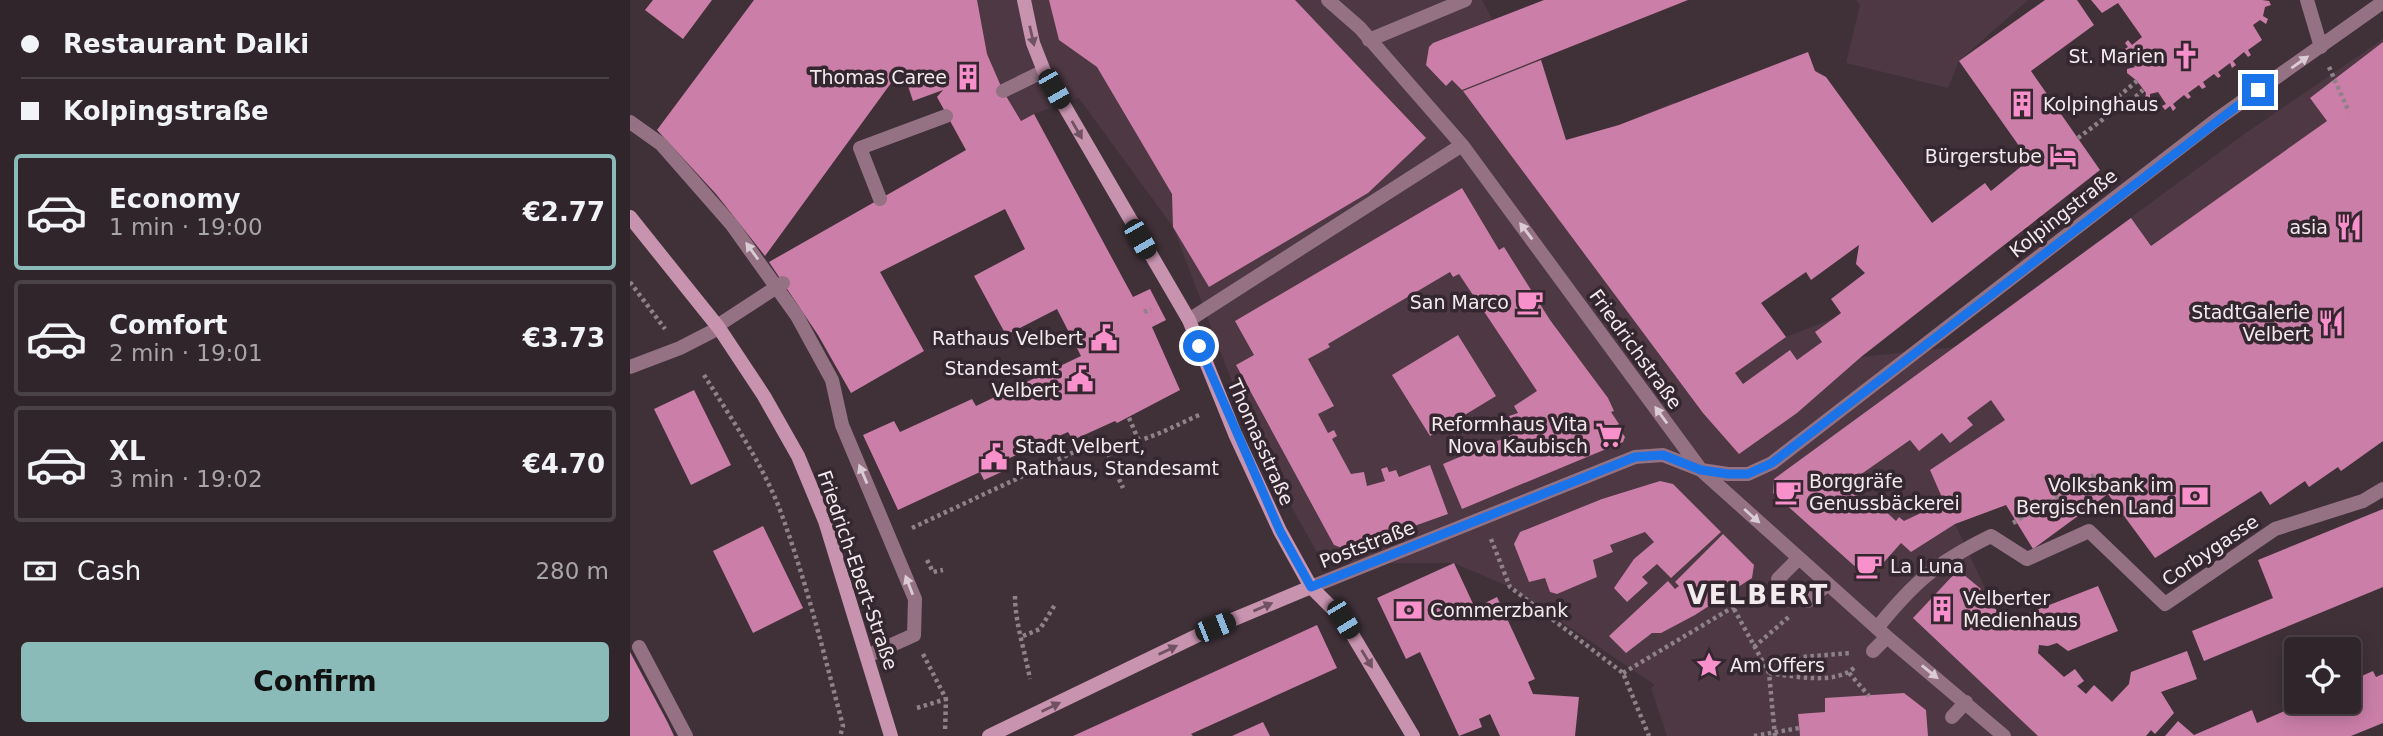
<!DOCTYPE html>
<meta charset="utf-8">
<style>
body{margin:0;font-family:"DejaVu Sans",sans-serif;background:#3c3137;color:#f1f3f6;height:100vh;display:flex;flex-direction:column;font-size:26px;white-space:nowrap}
*{box-sizing:border-box;margin:0}
p{font-size:23px;color:#a8a5a9}
.icon{flex:none;width:38px;height:38px;fill:none;stroke:currentColor;stroke-width:2;stroke-linecap:round;stroke-linejoin:round}
.map{position:relative;flex:1;overflow:hidden}
.panel{display:flex;flex-direction:column;background:#30252b;width:630px}
.panel>*{flex:none}
.guide{display:grid;align-content:center;height:154px;padding:0 21px;background:#30252b}
.fabs{position:absolute;left:1654px;top:637px;display:grid;gap:14px}
.fabs a{display:grid;place-items:center;width:77px;height:77px;border-radius:7px;background:#30252b;box-shadow:0 4px 18px #0003,0 0 0 2px #4b4247;font-size:35px}
.end{position:absolute;width:32px;height:32px;margin:-16px;border:9px solid #1a73e8;background:#fff;box-shadow:0 0 0 4px #fff}
.from{border-radius:50%}
.car{position:absolute;width:21px;height:42px;margin:-21px -10px;border-radius:9px;box-shadow:0 0 5px 2px #0007;background:linear-gradient(#222 24%,#8ab4d8 0 40%,#222 0 76%,#8ab4d8 0 86%,#222 0)}
.guide b{display:flex;align-items:center;gap:24px;height:66px;font-size:26px}
.guide b+b{border-top:2px solid #4b4247}
.guide i{width:18px;height:18px;background:#f1f3f6}
ul{padding:0;list-style:none}
li{display:flex;align-items:center;gap:21px;height:116px;margin:0 14px 10px;padding:0 7px;border:4px solid #4b4247;border-radius:7px}
li div{flex:1}
li b{display:block;font-size:26px}
li em{font-style:normal;font-weight:800}
li.active{border-color:#8bbbb9}
li>.icon{width:63px;height:63px;stroke-width:1.5}
.pay{display:flex;align-items:center;gap:18px;height:77px;padding:0 21px;font-size:26px}
.pay p{margin-inline-start:auto}
.primary-button{display:flex;gap:14px;margin-top:auto;padding:14px 21px}
.primary-button a{flex:1;height:80px;border-radius:7px;background:#8bbbb9;color:#111;font-size:28px;font-weight:800;line-height:80px;text-align:center}
main{display:flex;flex:1;min-height:0}
.map>svg:first-child{display:block}
.built{fill:#4d3843}
.building{fill:#ca7ea8;fill-rule:evenodd}
.lines{fill:none;stroke-linecap:round;stroke-linejoin:round}
.path{stroke:#8e8188;stroke-width:4.5;stroke-dasharray:3.5 3.5;stroke-linecap:butt}
.lane{stroke:#947284;stroke-width:14}
.street{stroke:#947284;stroke-width:14}
.secondary{stroke:#c893af;stroke-width:14}
.oneway{fill:#705262}
.oneway2{fill:#dbccd4}
.route{stroke:#1a73e8;stroke-width:9}
.labels{text-anchor:middle;dominant-baseline:central;stroke-width:7;stroke-linejoin:round;paint-order:stroke}
.poi-label{font-size:19px;fill:#f3eaee;stroke:#35272f;text-anchor:end}
.street-label{font-size:19px;fill:#f3eaee;stroke:#35272f}
.district-label{font-size:26px;font-weight:bold;letter-spacing:2px;fill:#f3eaee;stroke:#35272f}
</style>
<main>
<section class="panel">
<div class="guide">
<b><i class="from"></i>Restaurant Dalki</b>
<b><i></i>Kolpingstraße</b>
</div>
<ul>
<li class="active"><svg class="icon" aria-label="car" viewBox="0 0 24 24"><path d="M5 17H2v-5l4-1 3-4h7l3 4 3 1v5h-3M9 17h6M6 11h13"/><circle cx="7" cy="17" r="2"/><circle cx="17" cy="17" r="2"/></svg><div><b>Economy</b><p>1 min · 19:00</p></div><em>€2.77</em></li>
<li><svg class="icon" aria-label="car" viewBox="0 0 24 24"><path d="M5 17H2v-5l4-1 3-4h7l3 4 3 1v5h-3M9 17h6M6 11h13"/><circle cx="7" cy="17" r="2"/><circle cx="17" cy="17" r="2"/></svg><div><b>Comfort</b><p>2 min · 19:01</p></div><em>€3.73</em></li>
<li><svg class="icon" aria-label="car" viewBox="0 0 24 24"><path d="M5 17H2v-5l4-1 3-4h7l3 4 3 1v5h-3M9 17h6M6 11h13"/><circle cx="7" cy="17" r="2"/><circle cx="17" cy="17" r="2"/></svg><div><b>XL</b><p>3 min · 19:02</p></div><em>€4.70</em></li>
</ul>
<div class="pay"><svg class="icon" aria-label="cash" viewBox="0 0 24 24"><path d="M3 7h18v10H3z"/><circle cx="12" cy="12" r="2"/></svg>Cash<p>280 m</p></div>
<div class="primary-button"><a>Confirm</a></div>
</section>
<div class="map">
<svg width="1753" height="736" viewBox="0 0 1753 736">
<rect width="100%" height="100%" fill="#403139"/>
<path class="built" d="M289 0H852L863 21 901 61 911 60 936 140 989 125 1044 102 1126 215 1131 303 1156 337 1202 319 1231 357 1325 347 1613 135 1753 39V441L1711 471 1707 467 1679 487 1674 481 1640 505 1631 491 1525 558 1453 462 1381 512 1376 505 1325 524 1355 588 1350 607 1357 601 1378 621 1468 586 1488 631 1438 651 1427 643 1409 645 1408 653 1434 677 1445 669 1454 681 1447 687 1456 694 1464 685 1482 701 1499 684 1501 672 1557 651 1567 679 1531 692 1544 713 1525 734 1521 731 1516 736H1037L1021 688 1025 685 880 587 824 563H693L624 439 543 227 449 98 404 114 336 150 307 97 313 89Z
M1226 0H1398L1329 61 1318 88 1216 63 1230 5Z"/>
<path class="building" d="M23 0H82L53 39 15 10Z
M124 0H347L357 54 373 91 391 121 404 114 503 297 520 289 536 320 522 327 550 390 487 423 485 421 443 440 438 432 373 461 378 469 365 475 354 480 350 472 268 510 233 435 264 421 270 432 342 399 346 406 451 356 427 309 376 335 344 276 395 249 375 209 250 272 294 351 221 393 188 335 139 262 336 150 307 97 313 90 283 101 272 68 135 256 86 194 27 130Z
M419 0H665L796 138 738 193 579 287 543 227 542 194 467 67 429 40Z
M914 0H1058L832 90 822 80 816 86 796 65 799 47 803 43Z
M1415 0H1447L1464 25 1401 71 1470 170 1231 357 1167 413 1109 454 1073 413 833 91 911 60 936 140 989 125 1178 52 1185 71 1196 77 1302 223 1355 183 1361 191 1399 160 1329 61ZM1229 245 1226 264 1235 273 1201 299 1211 313 1185 332 1192 342 1167 360 1160 350 1113 384 1105 373 1156 337 1131 303 1176 272 1181 280Z
M1461 0H1632L1639 1 1641 5 1635 7 1633 16 1638 19 1636 24 1630 20 1623 25 1632 40 1618 50 1621 55 1618 57 1614 52 1603 61 1606 65 1602 68 1600 63 1588 72 1591 76 1588 78 1584 74 1573 82 1576 87 1572 89 1569 85 1558 93 1561 97 1558 99 1554 95 1543 104 1546 108 1543 111 1540 106 1535 110 1532 106 1536 104 1528 92 1520 94V99L1515 98 1516 93 1507 81 1497 73V69L1505 67 1503 64 1506 62 1499 51 1496 53 1493 50 1498 47 1495 43 1498 40 1502 45 1512 37 1488 3 1472 13Z
M1753 42V441L1711 471 1708 467 1679 487 1675 481 1640 505 1631 491 1525 558 1478 494 1403 549 1376 505 1325 524 1281 552 1271 543 1239 579 1143 493 1144 479 1501 218 1521 246 1697 121 1680 98ZM1361 400 1375 420 1300 470 1314 502 1274 521 1269 517 1266 521 1251 507 1246 512 1219 487 1230 475 1280 440 1289 451 1312 433 1320 443 1343 425 1337 418Z
M832 188 869 250 874 247 920 320 978 398 984 411 981 412 989 424 987 425 995 437 993 442 832 509 813 464 886 433 879 416 888 413 884 406 907 391 829 274 823 277 820 272 698 344 700 347 678 359 704 406 688 414 698 433 704 430 707 436 702 439 721 474 734 472 737 486 755 481 751 469 757 467 759 472 766 470 769 477 800 465 818 514 717 550 704 545 606 365 624 355 605 321Z
M828 335 866 396 800 436 762 375Z
M64 390 101 465 61 485 24 409Z
M1030 481 1043 484 1091 532 1041 578 1027 564 1012 577 1018 583 997 602 984 588 1004 559 1024 542 1015 532 980 545 983 552 963 560 967 577 927 594 920 592 915 578 899 582 884 544 890 532 972 499Z
M1753 509V587L1574 661 1562 631 1643 598 1628 560Z
M133 526 173 608 123 633 83 551Z
M1093 534 1124 565 1122 578 1065 615 1031 633H1022L996 653 979 636 1038 581 1045 589 1049 586 1045 582Z
M824 563 845 608 867 597 905 679 898 682 903 694 949 697 945 736H870L860 714 849 719 852 727 829 736 790 652 776 659 747 598Z
M1328 570 1351 589 1341 599 1349 607 1357 601 1378 621 1468 586 1488 631 1438 651 1427 643 1418 646 1409 645 1408 653 1434 677 1445 669 1454 681 1447 686 1456 694 1464 685 1482 702 1499 684 1501 672 1557 651 1567 679 1531 692 1544 713 1525 734 1521 730 1516 736H1408L1283 618Z
M687 625 707 668 561 734 563 736H443Z
M0 652 38 723 44 736H0Z
M1743 671 1746 677 1753 674V723L1721 736H1535L1548 721 1564 735 1622 710 1627 723 1675 702H1718V682Z
M1274 693 1296 710 1298 736H1170L1168 714 1195 712V698Z
M633 722 640 736H602Z"/>
<g class="lines">
<path class="path" d="M1699 67 1719 112
M1483 101 1507 81
M1490 111 1513 90
M1448 138 1488 108
M0 282 35 329
M514 312 521 309
M74 375C101 418 132 463 150 510 176 580 194 654 213 726L210 736
M499 418 509 441
M475 447 493 488
M1383 523 1464 475
M282 528 461 444C503 450 531 432 569 415
M861 539 880 587 993 673 1019 736
M297 560 303 572 313 570
M385 596C385 623 395 651 400 679
M1104 609 1139 673 1145 736
M393 636 410 629 426 603
M1124 647 1161 615
M293 654 316 699 315 732
M1142 672 1172 657 1220 653
M993 673 1130 591
M1139 673C1164 676 1207 686 1226 666
M1219 673 1239 696
M287 708 316 699
M1124 736 1169 728"/>
<path class="lane" d="M373 91 414 71
M0 122 31 144 102 225 167 316 202 380 212 425 285 599 284 635 237 656
M250 199 230 148 316 116
M87 326 153 283
M9 647 56 736"/>
<path class="street" d="M698 0 730 28 832 145 1071 470 1257 637 1374 736
M1677 0 1691 47
M739 40 835 0
M559 320 832 145
M0 367 50 348 89 328
M1148 579 1168 559
M681 587 1005 457 1033 455 1071 470 1098 474H1118L1142 463 1586 120 1753 2
M1178 601 1198 584
M1247 628C1285 581 1306 563 1361 536L1397 559 1459 531 1535 604 1645 529 1733 501 1753 489
M1243 651 1257 637
M1322 717 1336 702"/>
<path class="secondary" d="M394 0 403 43 414 71 559 320 605 434 650 531 681 587 713 619 783 736
M0 217 89 328 134 396 168 456 195 521 261 736
M359 736 585 627 681 587"/>
</g>
<defs><path id="oneway-solid" d="M-6-.8H1V-3.2L6.5 0L1 3.2V.8H-6Z" transform="scale(1.75)"/></defs>
<g class="oneway">
<use href="#oneway-solid" transform="translate(402 36) rotate(77)"/>
<use href="#oneway-solid" transform="translate(447 130) rotate(60)"/>
<use href="#oneway-solid" transform="translate(633 607) rotate(-23)"/>
<use href="#oneway-solid" transform="translate(538 650) rotate(-26)"/>
<use href="#oneway-solid" transform="translate(737 659) rotate(59)"/>
<use href="#oneway-solid" transform="translate(421 707) rotate(-26)"/>
</g>
<g class="oneway2">
<use href="#oneway-solid" transform="translate(1670 62) rotate(-35)"/>
<use href="#oneway-solid" transform="translate(896 231) rotate(-127)"/>
<use href="#oneway-solid" transform="translate(122 251) rotate(-126)"/>
<use href="#oneway-solid" transform="translate(1031 415) rotate(-126)"/>
<use href="#oneway-solid" transform="translate(233 474) rotate(-113)"/>
<use href="#oneway-solid" transform="translate(1122 516) rotate(42)"/>
<use href="#oneway-solid" transform="translate(279 585) rotate(-111)"/>
<use href="#oneway-solid" transform="translate(1300 672) rotate(39)"/>
</g>
<g class="lines">
<path class="route" d="M569 346 650 531 681 587 1005 457 1033 455 1071 470 1098 474H1118L1142 463 1628 90"/>
</g>
<defs>
<g id="church-bare" transform="scale(2.1)"><path d="M-1.2-6h2.4v3.5h3.3v2.4h-3.3V6h-2.4V-.1h-3.3v-2.4h3.3Z" fill="#f890cb" stroke="#35272f" stroke-width="2.5" paint-order="stroke"/></g>
<g id="building-bare" transform="scale(2.1)"><path d="M-4-6H4V6H1V3H-1V6H-4ZM-2.5-4.3h1.7v1.8h-1.7ZM.8-4.3h1.7v1.8H.8ZM-2.5-1h1.7V.8h-1.7ZM.8-1h1.7V.8H.8Z" fill="#f890cb" stroke="#35272f" stroke-width="2.5" paint-order="stroke"/></g>
<g id="hotel-bare" transform="scale(2.1)"><path d="M-6-4.5h1.5V1H6V5H4.5V3h-9V5H-6ZM-4 0a1.8 1.8 0 1 1 3.6 0ZM.5 0V-2.5h3Q6-2.5 6 0Z" fill="#f890cb" stroke="#35272f" stroke-width="2.5" paint-order="stroke"/></g>
<g id="restaurant-bare" transform="scale(2.1)"><path d="M-5-6h1v4h1v-4h1v4h1v-4h1v5L-1.5 .5V6h-2V.5L-5-1ZM5-6V6H3V1.5H1.5Q1.5-4 5-6Z" fill="#f890cb" stroke="#35272f" stroke-width="2.5" paint-order="stroke"/></g>
<g id="cafe-bare" transform="scale(2.1)"><path d="M-5.5-4.5H6V0H3Q3 3.5 0 3.5H-2.5Q-5.5 3.5-5.5 0ZM3-3.2v2h1.7v-2ZM-6 4.5H4V6H-6Z" fill="#f890cb" stroke="#35272f" stroke-width="2.5" paint-order="stroke"/></g>
<g id="civic-bare" transform="scale(2.1)"><path d="M-.6-6.5H3V-4.5H.6V-3L4-1V1h2V6H-6V1h2V-1L-.6-3ZM-1.2 2.5V6h2.4V2.5Z" fill="#f890cb" stroke="#35272f" stroke-width="2.5" paint-order="stroke"/></g>
<g id="supermarket-bare" transform="scale(2.1)"><path d="M-6-5.5h2.5l.6 2H6L4.5 2H-2.5L-4.4-4H-6ZM-1.5 3.2a1.3 1.3 0 1 0 .1 0ZM3 3.2a1.3 1.3 0 1 0 .1 0Z" fill="#f890cb" stroke="#35272f" stroke-width="2.5" paint-order="stroke"/></g>
<g id="bank-bare" transform="scale(2.1)"><path d="M-6-4H6V4H-6ZM0-2.3a2.3 2.3 0 1 0 0 4.6a2.3 2.3 0 1 0 0-4.6Z" fill="#f890cb" stroke="#35272f" stroke-width="2.5" paint-order="stroke"/></g>
<g id="sight-bare" transform="scale(2.1)"><path d="M0-6L1.8-2.2L6-1.7L2.9 1.2L3.7 5.4L0 3.3L-3.7 5.4L-2.9 1.2L-6-1.7L-1.8-2.2Z" fill="#f890cb" stroke="#35272f" stroke-width="2.5" paint-order="stroke"/></g>
</defs>
<g fill-rule="evenodd">
<use href="#church-bare" x="1556" y="56"/>
<use href="#building-bare" x="338" y="77"/>
<use href="#building-bare" x="1392" y="104"/>
<use href="#hotel-bare" x="1433" y="156"/>
<use href="#restaurant-bare" x="1719" y="227"/>
<use href="#cafe-bare" x="900" y="302"/>
<use href="#restaurant-bare" x="1701" y="323"/>
<use href="#civic-bare" x="474" y="338"/>
<use href="#civic-bare" x="450" y="379"/>
<use href="#supermarket-bare" x="979" y="435"/>
<use href="#civic-bare" x="364" y="457"/>
<use href="#cafe-bare" x="1158" y="492"/>
<use href="#bank-bare" x="1565" y="496"/>
<use href="#cafe-bare" x="1239" y="566"/>
<use href="#building-bare" x="1312" y="609"/>
<use href="#bank-bare" x="779" y="610"/>
<use href="#sight-bare" x="1079" y="665"/>
</g>
<g class="labels">
<g class="poi-label">
<text x="1535" y="56">St. Marien</text>
<text x="317" y="77">Thomas Caree</text>
<text x="1413" y="104" text-anchor="start">Kolpinghaus</text>
<text x="1412" y="156">Bürgerstube</text>
<text x="1698" y="227">asia</text>
<text x="879" y="302">San Marco</text>
<text x="1680" y="312">StadtGalerie<tspan x="1680" dy="22">Velbert</tspan></text>
<text x="453" y="338">Rathaus Velbert</text>
<text x="429" y="368">Standesamt<tspan x="429" dy="22">Velbert</tspan></text>
<text x="958" y="424">Reformhaus Vita<tspan x="958" dy="22">Nova Kaubisch</tspan></text>
<text x="385" y="446" text-anchor="start">Stadt Velbert,<tspan x="385" dy="22">Rathaus, Standesamt</tspan></text>
<text x="1179" y="481" text-anchor="start">Borggräfe<tspan x="1179" dy="22">Genussbäckerei</tspan></text>
<text x="1544" y="485">Volksbank im<tspan x="1544" dy="22">Bergischen Land</tspan></text>
<text x="1260" y="566" text-anchor="start">La Luna</text>
<text x="1333" y="598" text-anchor="start">Velberter<tspan x="1333" dy="22">Medienhaus</tspan></text>
<text x="800" y="610" text-anchor="start">Commerzbank</text>
<text x="1100" y="665" text-anchor="start">Am Offers</text>
</g>
<g class="street-label">
<text transform="translate(1433 213) rotate(-38)">Kolpingstraße</text>
<text transform="translate(1006 349) rotate(54)">Friedrichstraße</text>
<text transform="translate(631 442) rotate(66)">Thomasstraße</text>
<text transform="translate(737 544) rotate(-21)">Poststraße</text>
<text transform="translate(1580 550) rotate(-34)">Corbygasse</text>
<text transform="translate(228 570) rotate(71)">Friedrich-Ebert-Straße</text>
</g>
<g class="district-label">
<text x="1128" y="595">VELBERT</text>
</g>
</g>
</svg>
<div class="fabs">
<a><svg class="icon" aria-label="locate" viewBox="0 0 24 24"><circle cx="12" cy="12" r="6"/><path d="M12 2v4M12 18v4M2 12h4M18 12h4"/></svg></a>
</div>
<i class="end from" style="left:569px;top:346px"></i>
<i class="end" style="left:1628px;top:90px"></i>
<i class="car" style="left:424px;top:89px;rotate:150deg"></i>
<i class="car" style="left:510px;top:239px;rotate:150deg"></i>
<i class="car" style="left:713px;top:619px;rotate:149deg"></i>
<i class="car" style="left:585px;top:627px;rotate:68deg"></i>
</div>
</main>
